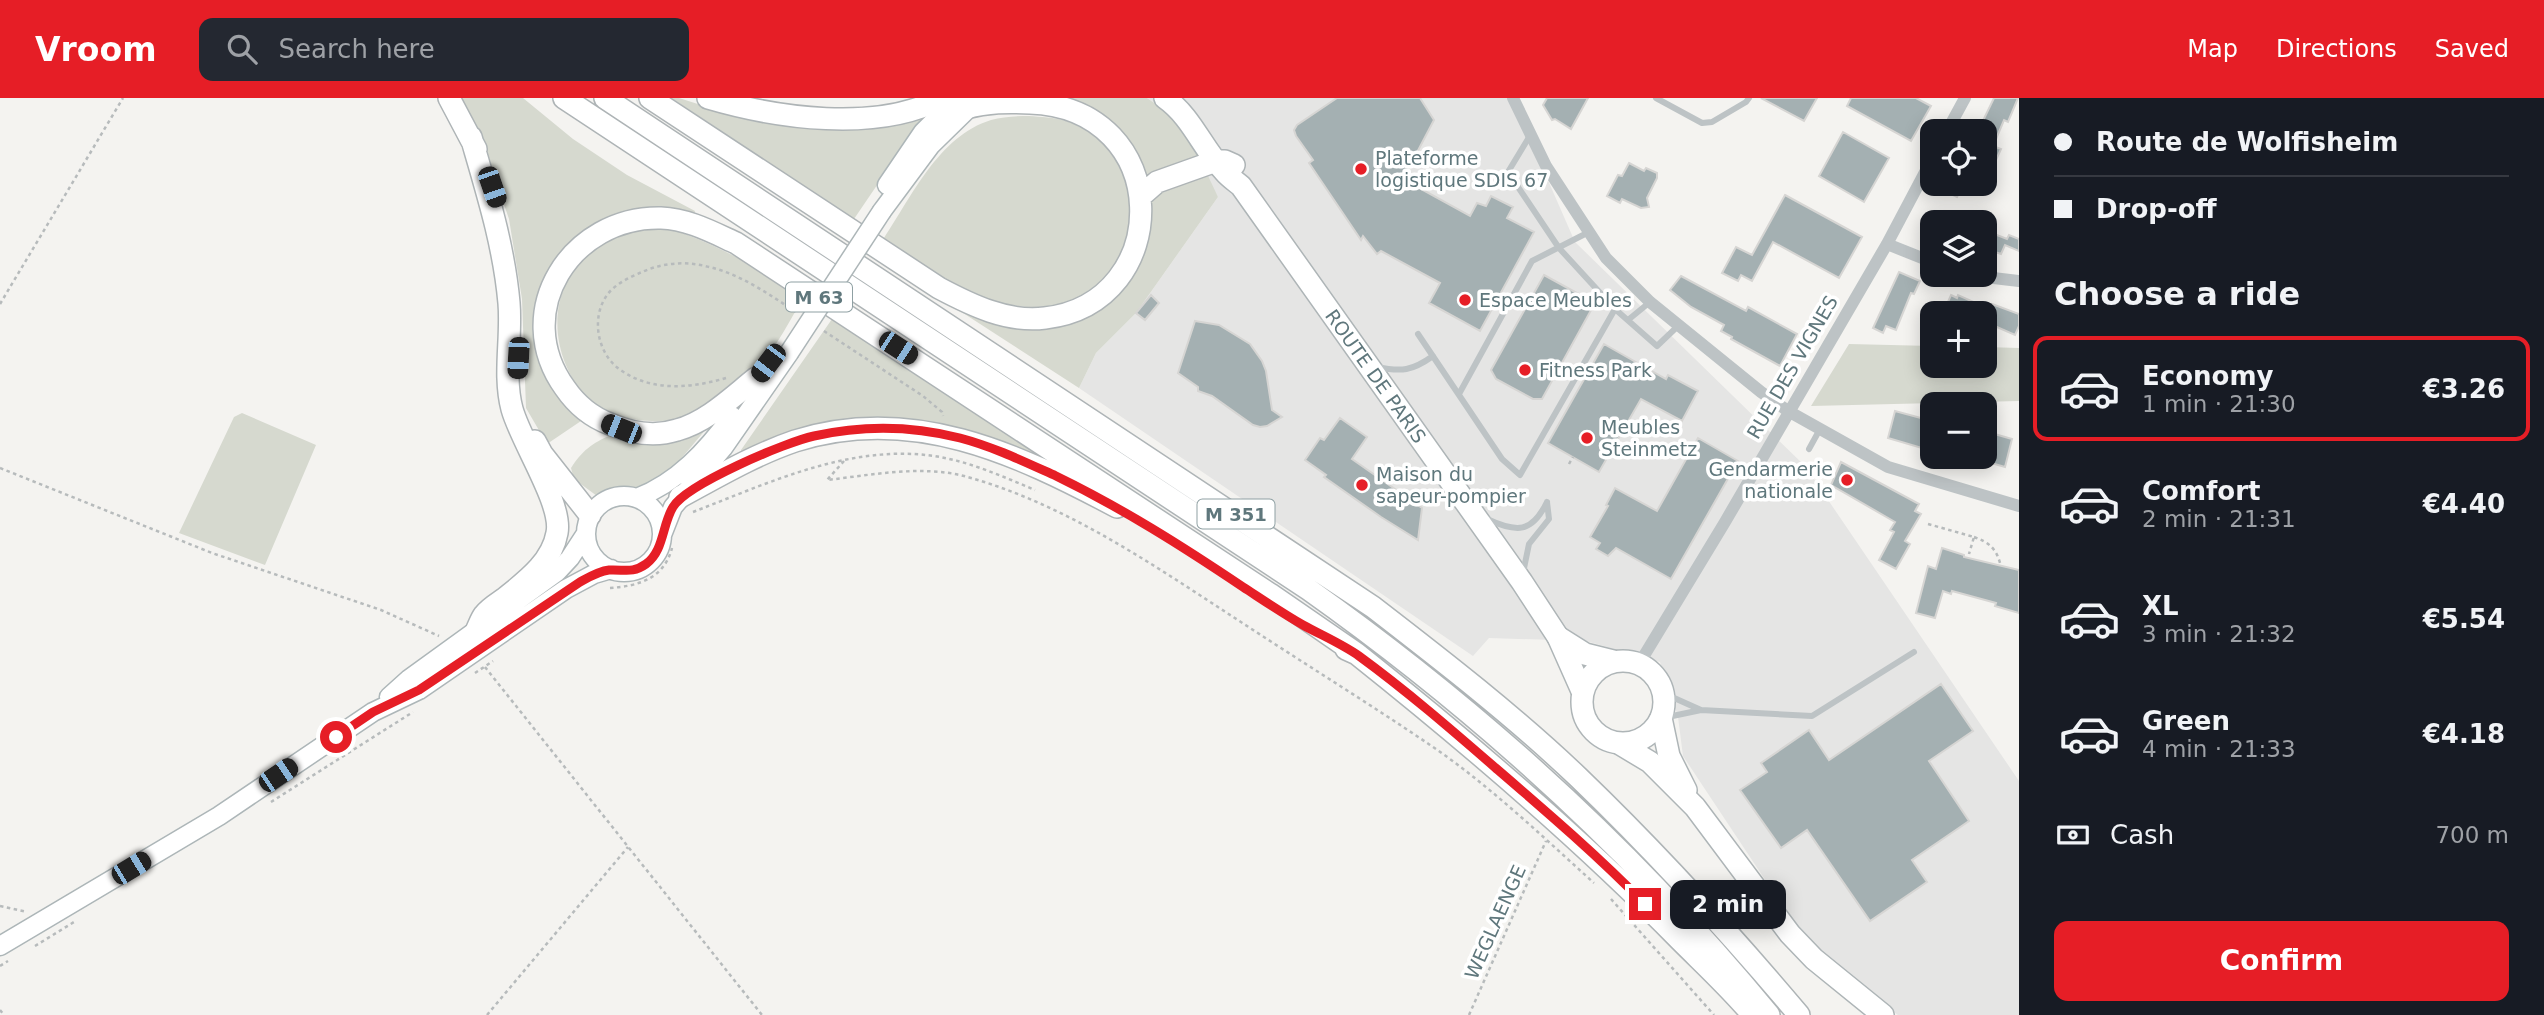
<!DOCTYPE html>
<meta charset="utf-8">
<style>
body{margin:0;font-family:"DejaVu Sans",sans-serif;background:#242831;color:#f1f3f6;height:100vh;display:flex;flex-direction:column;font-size:26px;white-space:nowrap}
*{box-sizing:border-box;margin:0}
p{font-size:23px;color:#9ea1a6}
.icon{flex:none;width:38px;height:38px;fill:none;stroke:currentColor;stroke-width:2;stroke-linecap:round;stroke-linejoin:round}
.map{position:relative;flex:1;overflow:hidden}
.details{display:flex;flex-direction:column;background:#171b24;width:525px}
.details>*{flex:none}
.hud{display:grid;align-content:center;height:154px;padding:0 35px;background:#171b24}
.fabs{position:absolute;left:1920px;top:21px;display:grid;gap:14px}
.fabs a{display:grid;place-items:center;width:77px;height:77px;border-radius:14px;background:#171b24;box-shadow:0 4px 18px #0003;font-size:35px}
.end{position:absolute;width:32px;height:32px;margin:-16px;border:9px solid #e61e26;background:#fff;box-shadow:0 0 0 4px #fff}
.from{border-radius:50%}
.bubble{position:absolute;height:49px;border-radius:14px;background:#171b24;box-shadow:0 4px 18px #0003;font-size:23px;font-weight:700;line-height:49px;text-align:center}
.car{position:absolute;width:21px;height:42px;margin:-21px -10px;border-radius:9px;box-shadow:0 0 5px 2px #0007;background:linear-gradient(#222 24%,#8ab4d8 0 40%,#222 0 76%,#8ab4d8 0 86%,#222 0)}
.hud b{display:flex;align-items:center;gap:24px;height:66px;font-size:26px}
.hud b+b{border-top:2px solid #363941}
.hud i{width:18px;height:18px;background:#f1f3f6}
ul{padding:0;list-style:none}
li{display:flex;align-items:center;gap:21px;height:105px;margin:0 14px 10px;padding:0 21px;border:4px solid transparent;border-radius:14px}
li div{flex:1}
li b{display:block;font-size:26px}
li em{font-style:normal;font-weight:700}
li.on{border-color:#e61e26}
li>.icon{width:63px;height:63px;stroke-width:1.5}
h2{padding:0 35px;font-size:32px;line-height:84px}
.pay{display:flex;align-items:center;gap:18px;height:77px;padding:0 35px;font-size:26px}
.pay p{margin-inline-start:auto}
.action{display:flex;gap:14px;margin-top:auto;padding:14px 35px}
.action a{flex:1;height:80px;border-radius:14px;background:#e61e26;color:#fff;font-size:28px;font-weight:700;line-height:80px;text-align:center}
header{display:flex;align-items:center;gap:42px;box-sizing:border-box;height:98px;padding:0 35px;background:#e61e26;color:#fff}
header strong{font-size:33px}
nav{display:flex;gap:38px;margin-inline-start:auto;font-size:24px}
.search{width:490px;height:63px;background:#242831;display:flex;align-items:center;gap:18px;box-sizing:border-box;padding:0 24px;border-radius:14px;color:#9ea1a6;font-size:26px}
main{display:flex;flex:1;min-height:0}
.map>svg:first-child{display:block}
.built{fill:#e5e5e4}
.green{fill:#d6d9cf}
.building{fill:#a4b0b2;stroke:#d6d5d3;stroke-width:2}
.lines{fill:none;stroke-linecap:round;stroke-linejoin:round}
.secondary-casing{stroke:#adb6b8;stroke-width:21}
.primary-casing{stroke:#aeb5b7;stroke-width:24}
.trunk-casing{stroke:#aeb4b6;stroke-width:24}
.path{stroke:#b7bbbc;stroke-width:2.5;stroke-dasharray:3.5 3.5;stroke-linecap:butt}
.service{stroke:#bdc3c5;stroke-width:6}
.minor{stroke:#bdc3c5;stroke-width:12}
.secondary{stroke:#fff;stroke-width:18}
.primary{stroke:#fff;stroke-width:21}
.trunk{stroke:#fff;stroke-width:21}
.secondary-bridge-casing{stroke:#adb6b8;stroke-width:21;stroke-linecap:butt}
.secondary-bridge{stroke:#fff;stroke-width:18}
.route{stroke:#e61e26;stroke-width:9}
.poi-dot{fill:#e61e26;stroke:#fff;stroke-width:2.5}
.labels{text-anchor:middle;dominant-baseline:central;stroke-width:7;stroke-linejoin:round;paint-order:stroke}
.shield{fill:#fff;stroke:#8fa0a3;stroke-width:2}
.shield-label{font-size:18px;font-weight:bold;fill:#5f777c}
.poi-label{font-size:19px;fill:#5f777c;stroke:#fff;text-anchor:start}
.street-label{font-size:19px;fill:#5f777c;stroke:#fff}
</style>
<header>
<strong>Vroom</strong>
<div class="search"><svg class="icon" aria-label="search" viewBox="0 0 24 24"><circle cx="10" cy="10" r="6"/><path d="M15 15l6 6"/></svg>Search here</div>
<nav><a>Map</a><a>Directions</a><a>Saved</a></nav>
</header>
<main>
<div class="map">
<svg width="2019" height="917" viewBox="0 0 2019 917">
<rect width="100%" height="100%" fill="#f4f3f0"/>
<path class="built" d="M1147 0H1512L1575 144 1805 368 2019 683V917H1898L1846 880 1795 827 1683 658 1678 619 1660 564 1586 543 1489 540 1473 558 1079 290 1096 255 1136 215 1218 99 1163 11Z"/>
<path class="green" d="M455 0H523L573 41 627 77 695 113 694 118 662 112 565 153 540 258 554 291 581 323 547 346 526 310 522 201 509 121 493 74 471 26Z
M671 0H679L751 23 812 28 949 0 907 43 854 121Z
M1051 0H1147L1163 11 1193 46 1218 99 1136 215 1096 255 1079 290 943 202 1040 230 1136 167 1133 53 1107 22 1081 7Z
M1029 18C1041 19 1054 19 1066 23 1177 61 1137 229 1011 207 964 199 923 166 884 140 912 98 939 38 991 22 1003 19 1016 18 1029 18Z
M674 132C723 149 760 171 803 200 794 215 786 231 776 246 762 266 714 309 691 318 662 328 614 324 590 302 551 265 544 197 585 160 599 147 618 135 636 133 649 131 662 132 674 132Z
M832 221 1049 363 942 329 742 357 741 352Z
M1849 246 1932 248V268H1984L1985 249 2019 250V303L1811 308Z
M242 315 316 347 265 467 179 435 234 319Z
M707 330 669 375 642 390 613 391 597 398 574 381 571 370C582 353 592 345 611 337Z"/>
<path class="building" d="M1337 0H1420L1434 22 1403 81 1470 118 1477 105 1486 108 1491 98 1513 109 1507 120 1534 134 1480 233 1429 205 1440 185 1381 153 1377 156 1363 138 1361 142 1309 65 1313 62 1296 38 1294 32 1297 27Z
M1547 0H1588L1571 31 1555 21 1552 22 1543 7Z
M1761 0H1817L1804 23Z
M1851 0H1916L1931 8 1911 43 1847 8Z
M1994 0H2018L2008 24 2004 22 1993 48 2001 51 1996 62 1988 58 1984 67V33H1978Z
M1843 34 1889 60 1864 104 1819 78Z
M1629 65 1644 73 1646 70 1657 75V80L1647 100 1649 109 1641 110 1622 101 1620 105 1607 98 1618 77 1622 78Z
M1929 86H1963L1957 99Z
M1785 97 1862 139 1839 180 1773 144 1752 183 1741 177 1738 183 1722 175 1736 149 1752 157Z
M1984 132 2007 141 2009 137 2019 141V153L2005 147 2001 156 1995 154 1988 171 1984 170Z
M1899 174 1920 183 1914 196 1911 195 1896 232 1886 228 1883 235 1873 230Z
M1544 177 1595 205 1542 301H1533L1496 281 1491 272Z
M1681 178 1746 213 1748 209 1797 236 1780 268 1731 241 1732 239 1721 233 1724 227 1691 209 1670 192Z
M1151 197 1159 205 1145 222 1136 215Z
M1951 197 1957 200 1958 197 1989 211 1992 206 2019 216V228L2015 237 1990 226 1991 224 1985 221 1987 215H1943Z
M1195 223 1219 227 1250 246 1262 263 1266 273 1272 312 1282 319 1267 328 1260 329 1253 327 1212 298 1198 293V289L1178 275Z
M1604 246 1666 281 1668 277 1698 293 1682 323 1641 301 1599 374 1548 345Z
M1895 313 1932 323V353L1888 340Z
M1340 320 1367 339 1352 361 1422 410 1418 442 1381 419 1324 379 1326 377 1305 362 1320 340 1324 342Z
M1984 333 2012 341 2005 369 1984 363Z
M1698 340 1738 363 1671 481 1616 450 1608 458 1596 451 1600 445 1590 439 1608 408 1606 407 1615 390 1657 413Z
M1841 364 1919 406 1915 413 1921 416 1905 443 1910 446 1896 471 1879 462 1894 434 1890 432 1895 424 1831 387Z
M1942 450 1964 457V459L2019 472V515L1995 508 1996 505 1952 493 1951 496 1943 493 1935 520 1916 515 1928 468 1936 471Z
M1941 586 1973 633 1929 663 1969 723 1912 762 1927 784 1870 823 1807 732 1781 750 1740 692 1767 674 1761 665 1809 632 1829 662Z"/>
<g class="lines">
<g class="secondary-casing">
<path id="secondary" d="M887 87 923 34 957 0
M882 113 931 47 975 4
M586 436a38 38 0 1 1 76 0a38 38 0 1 1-76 0Z
M637 400C678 384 706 353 732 318
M662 437 673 409 723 350 789 255
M389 599 409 581 557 474 570 460 585 437
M0 848 219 718 373 614 419 592 566 491 594 476 611 471"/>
</g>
<g class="primary-casing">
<g id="primary">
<path id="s1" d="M1165 0C1192 19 1202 50 1224 73 1229 79 1235 83 1241 88L1522 484 1558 539 1582 593"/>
<path d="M1558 539 1585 556 1613 563"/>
<circle cx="1623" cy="604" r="41"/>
<path d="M1661 620 1669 658 1686 692"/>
<path d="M1620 646 1650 664 1695 709 1790 836 1814 861 1883 917"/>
</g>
</g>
<g class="trunk-casing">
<path id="trunk" d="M449 0 476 51
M564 0 1308 491C1480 613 1635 754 1769 917
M605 0 1373 509C1443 563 1514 618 1578 679 1656 754 1729 834 1799 917
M650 0 939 190C971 207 1008 225 1045 220 1175 205 1175 10 1030 5 1008 4 988 4 966 10
M708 0C776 20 877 35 942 0
M471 39C487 94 504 148 509 205 512 240 503 277 512 311 521 344 563 406 557 435 552 464 526 483 505 500 498 505 489 510 484 517 481 521 479 527 477 531
M1141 98 1157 84 1216 63H1225L1234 67
M756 280C732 299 707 324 677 332 655 339 631 335 610 326 591 319 576 306 565 290 510 214 571 118 661 120 688 121 712 134 736 145L1270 496 1357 556
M535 343 542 356 590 417
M680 399C717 379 754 357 795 343 911 306 1016 355 1117 409
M1346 551 1357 556C1470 646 1579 739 1680 842 1704 866 1729 889 1751 915"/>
</g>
<path class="path" d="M0 206 123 0
M824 233 923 298 942 314 943 318
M726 280C692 290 653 294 622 273 598 258 590 221 607 197 615 186 630 179 642 174 662 165 684 163 705 168 739 175 767 195 796 214
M844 363 827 382C871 377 921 367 964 378 1067 406 1156 469 1244 526 1308 568 1373 608 1436 651 1492 690 1543 739 1594 785
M1569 366 1573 359
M0 370 212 455 381 512 439 538
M693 414C771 384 854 344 940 359 973 365 1004 379 1035 392
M1928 426 1974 439 1969 456
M1974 439C1988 444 1996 450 2000 465
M610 490C638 488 664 481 672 450
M485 569 762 917
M475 575 493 563
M271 704 413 614
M1611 801 1714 917
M0 808 27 814
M35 848 74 824
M0 868 8 863
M0 912 4 917
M487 917 628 749
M1469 917 1546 743"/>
<path class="service" d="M1656 0 1702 25 1712 24 1746 4 1749 0
M1531 36 1508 74 1559 150 1615 211 1657 248 1679 227
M1628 222 1650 204
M1418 236 1502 361 1520 377 1615 211
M1376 269C1402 274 1412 273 1433 258
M1459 296 1532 163 1589 134
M1809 351 1820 331
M1487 421C1517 435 1532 435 1547 404
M1523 475 1529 446 1549 421 1547 404
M1701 612 1812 618 1914 554
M1663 620 1701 612 1663 595"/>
<path class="minor" d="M1513 0 1546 68 1606 160 1650 204 1761 294 1788 313 1888 369 2019 408
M1947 33 1965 0
M1887 146 1932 164
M1968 177 2019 183
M1639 566 1725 424 1887 146 1932 61"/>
<use href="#secondary" class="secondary"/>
<use href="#primary" class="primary"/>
<use href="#trunk" class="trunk"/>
<g class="secondary-bridge-casing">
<path id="secondary-bridge" d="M789 255 882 113"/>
</g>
<use href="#secondary-bridge" class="secondary-bridge"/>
</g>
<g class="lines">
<path class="route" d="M336 639 373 614 419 592 580 484C589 479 599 473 609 472 624 471 632 476 646 466 664 453 662 427 673 409 687 386 786 344 814 338 863 327 913 328 960 340 994 349 1025 364 1056 378 1122 410 1182 448 1243 489 1263 502 1282 515 1303 527 1321 537 1342 546 1359 558 1407 593 1453 633 1498 672 1548 715 1598 758 1645 806"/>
</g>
<g class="poi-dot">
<circle cx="1361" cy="71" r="7"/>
<circle cx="1465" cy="202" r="7"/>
<circle cx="1525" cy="272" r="7"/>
<circle cx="1587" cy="340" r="7"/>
<circle cx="1847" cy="382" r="7"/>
<circle cx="1362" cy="387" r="7"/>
</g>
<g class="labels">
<g class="shield">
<rect x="786" y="184.5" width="66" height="29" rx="5"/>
<rect x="1197.5" y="401.5" width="77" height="29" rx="5"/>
</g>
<g class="shield-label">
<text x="819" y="199">M 63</text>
<text x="1236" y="416">M 351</text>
</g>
<g class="poi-label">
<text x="1375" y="60">Plateforme<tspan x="1375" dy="22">logistique SDIS 67</tspan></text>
<text x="1479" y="202">Espace Meubles</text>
<text x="1539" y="272">Fitness Park</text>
<text x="1601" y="329">Meubles<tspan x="1601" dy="22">Steinmetz</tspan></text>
<text x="1833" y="371" text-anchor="end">Gendarmerie<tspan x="1833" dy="22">nationale</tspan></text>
<text x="1376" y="376">Maison du<tspan x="1376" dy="22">sapeur-pompier</tspan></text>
</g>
<g class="street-label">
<text transform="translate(1792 269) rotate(-60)">RUE DES VIGNES</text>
<text stroke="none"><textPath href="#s1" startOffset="350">ROUTE DE PARIS</textPath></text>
<text transform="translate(1495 824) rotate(-66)">WEGLAENGE</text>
</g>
</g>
</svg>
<div class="fabs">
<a><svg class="icon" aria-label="locate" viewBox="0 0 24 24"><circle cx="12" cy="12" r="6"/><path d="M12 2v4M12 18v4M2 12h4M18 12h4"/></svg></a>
<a><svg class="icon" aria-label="layers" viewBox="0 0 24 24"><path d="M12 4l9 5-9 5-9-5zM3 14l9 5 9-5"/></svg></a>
<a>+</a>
<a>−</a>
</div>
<i class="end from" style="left:336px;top:639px"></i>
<i class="end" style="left:1645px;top:806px"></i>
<div class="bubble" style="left:1670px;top:782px;width:116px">2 min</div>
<i class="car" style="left:492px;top:89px;rotate:161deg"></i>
<i class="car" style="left:898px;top:250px;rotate:123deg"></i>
<i class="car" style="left:518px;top:260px;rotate:183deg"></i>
<i class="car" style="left:768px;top:265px;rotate:217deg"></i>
<i class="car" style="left:621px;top:331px;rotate:292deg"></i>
<i class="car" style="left:278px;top:677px;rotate:56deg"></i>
<i class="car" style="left:131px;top:770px;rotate:59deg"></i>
</div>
<section class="details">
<div class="hud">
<b><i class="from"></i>Route de Wolfisheim</b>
<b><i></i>Drop-off</b>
</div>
<h2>Choose a ride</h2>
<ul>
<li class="on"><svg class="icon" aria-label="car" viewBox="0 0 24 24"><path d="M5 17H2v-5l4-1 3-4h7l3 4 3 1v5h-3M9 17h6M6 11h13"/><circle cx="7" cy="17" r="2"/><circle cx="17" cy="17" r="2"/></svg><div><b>Economy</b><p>1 min · 21:30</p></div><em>€3.26</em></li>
<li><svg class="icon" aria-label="car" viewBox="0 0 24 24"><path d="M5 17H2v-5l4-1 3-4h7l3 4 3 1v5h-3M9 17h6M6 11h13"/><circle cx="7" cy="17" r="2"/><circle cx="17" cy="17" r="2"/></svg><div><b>Comfort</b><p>2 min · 21:31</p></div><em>€4.40</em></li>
<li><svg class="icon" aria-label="car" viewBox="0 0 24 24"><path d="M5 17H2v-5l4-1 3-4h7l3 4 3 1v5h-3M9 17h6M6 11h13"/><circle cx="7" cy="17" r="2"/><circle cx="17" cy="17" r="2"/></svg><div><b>XL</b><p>3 min · 21:32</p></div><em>€5.54</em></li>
<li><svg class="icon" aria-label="car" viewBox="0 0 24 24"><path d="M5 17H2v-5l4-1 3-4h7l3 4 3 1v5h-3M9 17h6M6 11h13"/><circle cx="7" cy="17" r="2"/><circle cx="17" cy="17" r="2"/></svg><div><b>Green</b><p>4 min · 21:33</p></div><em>€4.18</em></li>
</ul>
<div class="pay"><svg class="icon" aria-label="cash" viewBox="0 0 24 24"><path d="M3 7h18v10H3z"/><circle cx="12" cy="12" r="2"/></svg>Cash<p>700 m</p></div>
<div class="action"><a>Confirm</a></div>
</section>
</main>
